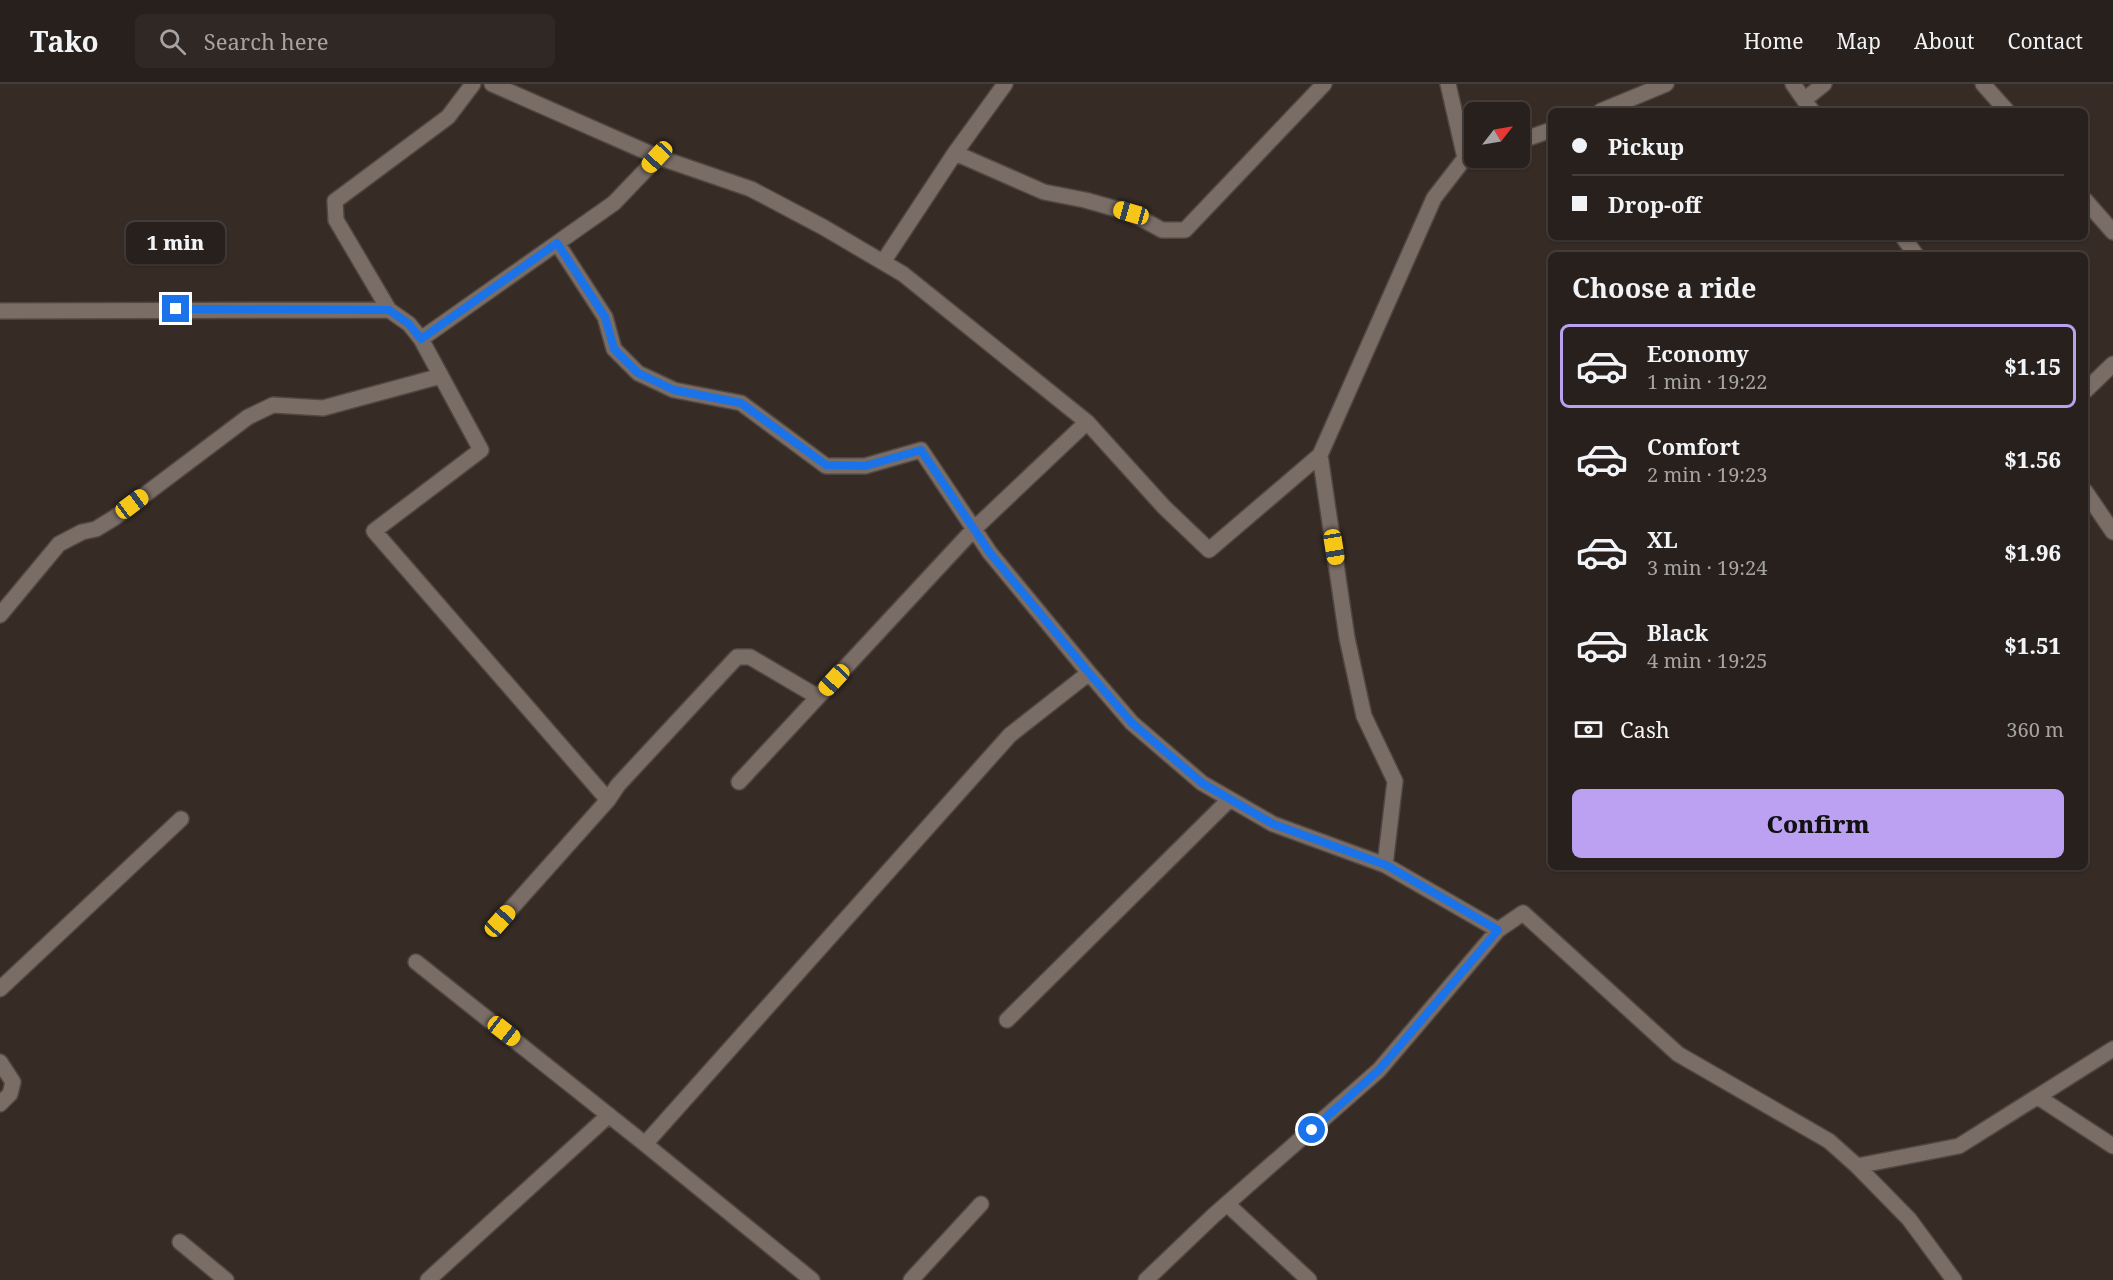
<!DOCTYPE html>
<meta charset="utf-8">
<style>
body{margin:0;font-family:"Noto Serif",serif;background:#302825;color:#f1f3f6;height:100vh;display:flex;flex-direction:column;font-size:22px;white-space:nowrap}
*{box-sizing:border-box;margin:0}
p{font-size:20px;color:#a5a3a3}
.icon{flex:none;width:33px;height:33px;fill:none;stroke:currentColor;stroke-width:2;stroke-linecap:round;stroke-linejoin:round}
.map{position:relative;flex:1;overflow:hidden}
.sheet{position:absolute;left:1548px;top:168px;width:540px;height:618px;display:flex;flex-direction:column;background:#28201c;border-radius:9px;box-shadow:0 2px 4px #0004,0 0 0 2px #443e3b}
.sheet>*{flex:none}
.top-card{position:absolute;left:1548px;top:24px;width:540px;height:132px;border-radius:9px;box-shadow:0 2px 4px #0004,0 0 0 2px #443e3b;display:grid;align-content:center;height:132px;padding:0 24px;background:#28201c}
.needle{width:39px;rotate:59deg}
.buttons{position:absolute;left:1464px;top:18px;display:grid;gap:12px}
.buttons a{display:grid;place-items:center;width:66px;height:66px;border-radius:9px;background:#28201c;box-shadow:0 2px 4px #0004,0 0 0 2px #443e3b;font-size:30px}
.end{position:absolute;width:27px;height:27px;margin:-14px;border:8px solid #1a73e8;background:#fff;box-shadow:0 0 0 3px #fff}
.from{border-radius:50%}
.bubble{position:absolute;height:42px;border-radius:9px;background:#28201c;box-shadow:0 2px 4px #0004,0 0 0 2px #443e3b;font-size:20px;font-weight:800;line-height:42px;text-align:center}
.car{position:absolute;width:18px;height:36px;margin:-18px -9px;border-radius:8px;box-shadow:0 0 4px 2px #0007;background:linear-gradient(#f5c518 24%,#345 0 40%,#f5c518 0 76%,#345 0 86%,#f5c518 0)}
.top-card b{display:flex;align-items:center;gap:21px;height:57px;font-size:22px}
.top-card b+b{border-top:2px solid #443e3b}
.top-card i{width:15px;height:15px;background:#f1f3f6}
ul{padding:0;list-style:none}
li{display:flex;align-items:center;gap:18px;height:84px;margin:0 12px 9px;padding:0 12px;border:3px solid transparent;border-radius:9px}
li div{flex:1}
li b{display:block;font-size:22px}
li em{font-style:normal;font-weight:800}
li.active{border-color:#bca0f2}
li>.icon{width:54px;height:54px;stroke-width:1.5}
h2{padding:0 24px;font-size:27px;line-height:72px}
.pay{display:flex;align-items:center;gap:15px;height:66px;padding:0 24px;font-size:22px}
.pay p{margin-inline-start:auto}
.button{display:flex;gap:12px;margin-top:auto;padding:12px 24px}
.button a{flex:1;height:69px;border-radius:9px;background:#bca0f2;color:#111;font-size:24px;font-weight:800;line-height:69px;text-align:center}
header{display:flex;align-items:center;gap:36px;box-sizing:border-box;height:84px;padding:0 30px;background:#28201c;border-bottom:2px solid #443e3b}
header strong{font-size:28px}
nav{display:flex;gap:33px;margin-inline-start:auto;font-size:21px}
.search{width:420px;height:54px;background:#302825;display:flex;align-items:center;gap:15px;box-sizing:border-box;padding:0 21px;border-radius:9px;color:#a5a3a3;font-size:22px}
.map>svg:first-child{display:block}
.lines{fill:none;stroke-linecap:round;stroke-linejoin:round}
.minor-casing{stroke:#504743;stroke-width:18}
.minor{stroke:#7a6d66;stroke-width:15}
.route{stroke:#1a73e8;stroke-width:8}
</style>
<header>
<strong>Tako</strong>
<div class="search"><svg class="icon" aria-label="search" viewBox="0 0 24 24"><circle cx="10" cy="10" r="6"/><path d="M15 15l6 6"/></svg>Search here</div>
<nav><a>Home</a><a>Map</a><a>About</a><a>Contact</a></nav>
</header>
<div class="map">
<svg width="2113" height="1196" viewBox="0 0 2113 1196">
<rect width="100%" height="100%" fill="#362b25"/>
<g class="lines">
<g class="minor-casing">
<path id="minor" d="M492 0 658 73 751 105 823 143 903 190 1087 338 1164 423 1209 466 1320 371
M1448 0 1465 74
M1793 0 1812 27
M1983 0 2007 27
M1804 16 1824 0
M1601 27 1666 0
M1520 57 1551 46
M955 69 1044 108 1085 116 1131 129 1162 146H1185L1324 0
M2085 116 2113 148
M1903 153 1916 171
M557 159 605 233 614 265 638 289 674 306 741 319 826 382H865L921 366 990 469 1089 589 1132 639 1202 699 1273 740 1385 781 1498 846 1523 829 1678 970 1829 1057 1857 1082 1959 1062 2113 965
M883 178 955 69 1005 0
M389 226 336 136 335 117 448 33 473 0
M0 227 389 226 409 240 421 255 614 119 658 73
M421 255 481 366 374 447 608 716
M2085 307 2113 280
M2085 407 2113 448
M0 531 59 460 82 448 96 445 114 434 248 333 273 321 323 324 441 292
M739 698 974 445 1087 338
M1385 781 1395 697 1364 632 1347 554 1320 371 1434 114 1465 74 1474 71
M500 837 608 716 618 701 737 573H750L818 613
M416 878 645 1060
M0 905 181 735
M1007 936 1230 715
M0 978 13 998 10 1010 0 1020
M2038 1013 2113 1062
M1857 1082 1909 1135 1954 1196
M1227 1120 1309 1196
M180 1158 226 1196
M428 1196 609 1031
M812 1196 645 1060 1010 651 1089 589
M911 1196 981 1120
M1146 1196 1213 1132 1379 986 1498 846"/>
</g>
<use href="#minor" class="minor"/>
</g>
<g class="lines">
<path class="route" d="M176 225 389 226 409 240 421 255 557 159 605 233 614 265 638 289 674 306 741 319 826 381 865 382 921 366 990 469 1089 589 1132 639 1202 699 1273 740 1386 781 1498 846 1379 986 1312 1046"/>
</g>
</svg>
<div class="buttons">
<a><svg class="needle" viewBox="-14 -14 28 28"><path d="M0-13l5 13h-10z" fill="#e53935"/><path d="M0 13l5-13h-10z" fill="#a5a3a3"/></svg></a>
</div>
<i class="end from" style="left:1312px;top:1046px"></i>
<i class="end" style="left:176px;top:225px"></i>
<div class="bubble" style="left:126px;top:138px;width:99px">1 min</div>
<i class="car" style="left:657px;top:73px;rotate:223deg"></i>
<i class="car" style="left:1131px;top:129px;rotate:286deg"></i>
<i class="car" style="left:132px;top:420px;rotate:53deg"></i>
<i class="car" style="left:1334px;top:463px;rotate:171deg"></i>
<i class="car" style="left:834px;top:596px;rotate:223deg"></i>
<i class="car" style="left:500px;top:837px;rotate:42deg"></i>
<i class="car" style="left:504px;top:947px;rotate:128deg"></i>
<div class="top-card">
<b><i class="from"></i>Pickup</b>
<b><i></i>Drop-off</b>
</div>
<section class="sheet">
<h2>Choose a ride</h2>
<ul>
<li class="active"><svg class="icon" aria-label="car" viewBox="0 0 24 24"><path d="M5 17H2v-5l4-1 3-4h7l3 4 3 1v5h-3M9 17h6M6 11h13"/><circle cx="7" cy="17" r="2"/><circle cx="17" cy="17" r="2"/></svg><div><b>Economy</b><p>1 min · 19:22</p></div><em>$1.15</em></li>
<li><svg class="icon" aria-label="car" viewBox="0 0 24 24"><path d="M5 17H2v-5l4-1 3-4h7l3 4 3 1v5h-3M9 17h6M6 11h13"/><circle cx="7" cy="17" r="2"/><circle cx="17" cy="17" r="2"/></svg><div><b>Comfort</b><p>2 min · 19:23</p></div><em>$1.56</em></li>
<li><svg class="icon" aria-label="car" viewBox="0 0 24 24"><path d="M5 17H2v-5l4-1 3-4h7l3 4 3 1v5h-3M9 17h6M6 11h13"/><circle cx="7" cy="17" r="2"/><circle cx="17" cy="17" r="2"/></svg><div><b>XL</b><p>3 min · 19:24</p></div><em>$1.96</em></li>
<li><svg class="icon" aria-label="car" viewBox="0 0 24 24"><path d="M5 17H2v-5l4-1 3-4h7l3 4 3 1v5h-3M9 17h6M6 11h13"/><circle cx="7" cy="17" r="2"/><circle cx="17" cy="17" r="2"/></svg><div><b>Black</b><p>4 min · 19:25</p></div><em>$1.51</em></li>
</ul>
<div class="pay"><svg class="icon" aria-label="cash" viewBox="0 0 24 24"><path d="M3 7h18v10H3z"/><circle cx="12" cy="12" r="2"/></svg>Cash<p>360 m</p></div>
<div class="button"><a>Confirm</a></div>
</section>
</div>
